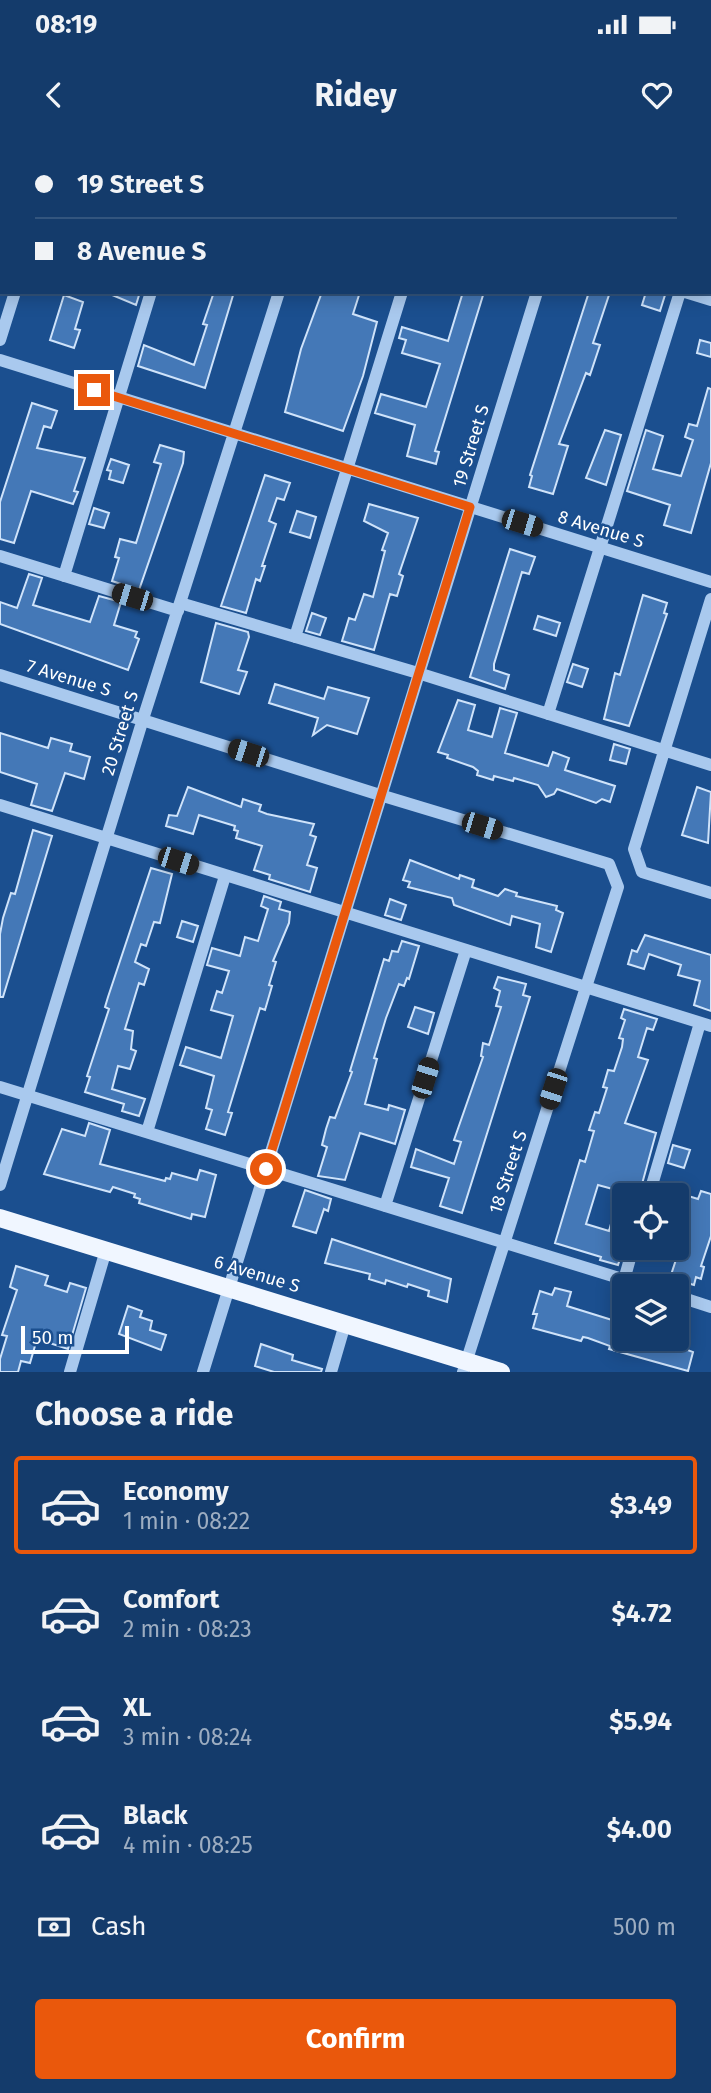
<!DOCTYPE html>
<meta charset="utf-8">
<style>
body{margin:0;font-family:"Fira Sans",sans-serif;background:#214673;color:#f1f3f6;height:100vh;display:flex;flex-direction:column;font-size:26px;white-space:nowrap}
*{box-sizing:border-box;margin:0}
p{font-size:23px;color:#9dadc1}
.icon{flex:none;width:38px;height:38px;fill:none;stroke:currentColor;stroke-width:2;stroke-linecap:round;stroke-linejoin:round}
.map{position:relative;height:1232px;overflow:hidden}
.panel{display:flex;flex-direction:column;background:#143b6b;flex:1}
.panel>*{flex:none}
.top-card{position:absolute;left:0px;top:0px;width:712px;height:154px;box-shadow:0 4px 18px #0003,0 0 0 2px #33557e;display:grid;align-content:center;height:154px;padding:0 35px;background:#143b6b}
.tools{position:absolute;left:612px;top:1043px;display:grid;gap:14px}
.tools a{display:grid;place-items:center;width:77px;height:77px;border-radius:7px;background:#143b6b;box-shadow:0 4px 18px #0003,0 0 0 2px #33557e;font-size:35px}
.scale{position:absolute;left:21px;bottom:18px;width:108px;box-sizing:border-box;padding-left:7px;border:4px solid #fff;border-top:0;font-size:19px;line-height:24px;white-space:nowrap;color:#fff;-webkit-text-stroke:5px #1b4f8f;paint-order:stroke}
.end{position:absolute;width:32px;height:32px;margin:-16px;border:9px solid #ea580c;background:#fff;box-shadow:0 0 0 4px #fff}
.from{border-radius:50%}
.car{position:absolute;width:21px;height:42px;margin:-21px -10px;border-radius:9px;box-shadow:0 0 5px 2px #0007;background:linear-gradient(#222 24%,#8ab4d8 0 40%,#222 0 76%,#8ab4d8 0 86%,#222 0)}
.top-card b{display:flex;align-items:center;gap:24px;height:66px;font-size:26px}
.top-card b+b{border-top:2px solid #33557e}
.top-card i{width:18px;height:18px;background:#f1f3f6}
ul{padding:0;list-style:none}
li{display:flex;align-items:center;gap:21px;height:98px;margin:0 14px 10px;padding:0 21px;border:4px solid transparent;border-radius:7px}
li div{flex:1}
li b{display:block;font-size:26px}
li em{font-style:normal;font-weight:700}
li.current{border-color:#ea580c}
li>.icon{width:63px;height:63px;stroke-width:1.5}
h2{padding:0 35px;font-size:32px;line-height:84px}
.pay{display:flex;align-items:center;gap:18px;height:77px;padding:0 35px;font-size:26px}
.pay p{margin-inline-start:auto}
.cta{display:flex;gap:14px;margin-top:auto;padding:14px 35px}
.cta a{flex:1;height:80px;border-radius:7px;background:#ea580c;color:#fff;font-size:28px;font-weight:700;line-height:80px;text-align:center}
.status{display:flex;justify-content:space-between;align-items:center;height:49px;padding:0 35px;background:#143b6b;direction:ltr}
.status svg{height:19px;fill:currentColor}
header{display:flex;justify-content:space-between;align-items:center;height:91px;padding:0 35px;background:#143b6b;font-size:32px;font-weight:700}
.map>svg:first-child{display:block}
.building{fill:#4478b7;stroke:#cfe3fa;stroke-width:2;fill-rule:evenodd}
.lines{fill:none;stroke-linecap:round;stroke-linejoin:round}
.minor{stroke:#a9c9ee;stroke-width:12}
.major{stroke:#f0f6ff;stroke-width:18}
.route{stroke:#ea580c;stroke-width:9}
.labels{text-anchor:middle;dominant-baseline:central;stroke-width:5;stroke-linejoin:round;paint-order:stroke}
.street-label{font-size:18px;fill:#fff;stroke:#1b4f8f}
</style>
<div class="status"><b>08:19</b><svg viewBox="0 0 49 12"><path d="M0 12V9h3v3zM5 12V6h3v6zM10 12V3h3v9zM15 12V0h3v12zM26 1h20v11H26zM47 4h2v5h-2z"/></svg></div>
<header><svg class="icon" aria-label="back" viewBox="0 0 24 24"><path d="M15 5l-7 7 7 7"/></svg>Ridey<svg class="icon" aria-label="heart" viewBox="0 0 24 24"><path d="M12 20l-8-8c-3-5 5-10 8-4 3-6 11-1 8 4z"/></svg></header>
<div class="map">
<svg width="711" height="1232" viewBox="0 0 711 1232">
<rect width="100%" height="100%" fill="#1b4f8f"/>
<path class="building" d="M105 152H140L136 165Z
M214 152H234L205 248 138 226 144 205 194 225 207 185 203 184Z
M322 152H360L353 174 377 182 363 236 343 291 285 272 301 209Z
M463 152H484L435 311 439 312 436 324 407 316 415 285 375 273 381 254 426 267 440 224 402 213 406 200 399 198 402 187 448 201Z
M589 152H610L593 203 600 205 590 235 586 233 559 304 568 306 553 354 529 347 532 336 530 335Z
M646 152 665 155 660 171 642 165Z
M64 155 83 162 75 189 80 190 74 208 50 200Z
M700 200 711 203V217L697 213Z
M708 248 711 249V323L691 393 664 385 670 365 627 351 646 290 663 296 653 329 681 336 693 300 685 297 689 284 697 286Z
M32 263 57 271 51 288 44 286 37 308 85 318 74 351 78 352 73 364 31 351 14 403 0 399V362Z
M605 290 621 295 606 345 586 338Z
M160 305 184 312 183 323 139 450 112 441 119 418 115 417 120 399 136 403 161 324 154 322Z
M111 319 129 325 123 343 109 339 111 331 107 330Z
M265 335 290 343 284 360 277 358 269 381 276 384 262 426H265L260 441 256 439 246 473 221 466Z
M369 364 418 378 399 434 403 436 397 456 390 454 374 510 342 501 349 478 355 480 364 454 373 457 385 411 382 410 388 393 364 381Z
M94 368 109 373 104 388 89 384Z
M297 371 316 377 310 398 290 392Z
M510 409 535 417 529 434 522 432 494 524V530L509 535 505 549 470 537Z
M29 434 42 438 33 465 90 482 99 456 121 462 114 485 137 492 135 497 139 499 128 530 0 484V462L17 468Z
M643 455 667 463 664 473 667 474 629 586 604 579 615 533 620 535Z
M312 473 326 478 320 495 306 491Z
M538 476 560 483 556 496 534 489Z
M216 483 248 492 249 497 238 530 247 532 239 554 201 542Z
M573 524 588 529 582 547 567 542Z
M275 544 324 559 328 547 369 558 357 594 327 585 313 595 318 578 269 563Z
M458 560 475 565 468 590 492 597 500 568 517 573 505 613 548 626 553 612 569 618 565 630 615 646 610 662 602 659 596 663 557 649 554 654 546 657 538 645 514 638 513 641 494 636 493 640 477 635 478 631 473 627 447 618 448 615 438 612Z
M0 593 48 608 51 598 72 604 70 611 90 617 84 639 65 633 52 671 31 665 37 644 0 632Z
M614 604 630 609 626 624 610 620Z
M188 647 241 667 243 659 261 665 259 671 267 674 314 684 310 695 316 697 307 725 317 728 310 752 269 739 270 735 254 730 262 706 236 698 238 691 234 690 235 686 199 675 193 694 166 686 169 675 177 676Z
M697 647 711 652 708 703 682 695Z
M33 690 52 696 3 857H0V794L3 778 11 753 15 754Z
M410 720 459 739 460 735 474 740 472 747 498 756 505 749 517 753 516 756 557 766 556 770 563 773 551 812 536 807 540 784 512 776 510 785 454 765 452 758 408 747 410 742 403 740Z
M151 728 172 734 160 783 154 782 146 806 141 804 135 822 149 829 144 845 139 843 125 889 133 891 131 909 136 911 130 929 118 926 112 949 145 959 139 976 122 971 124 964 85 952 90 937 87 936 109 869 105 867 108 857Z
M264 756 281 762 279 769 290 772 289 783 273 821 276 822 269 845 272 846 265 870 260 868 228 972 232 973 225 995 206 989 212 970 206 968 214 936 180 925 186 907 221 918 233 876 211 870 217 851 222 853 229 831 207 825 212 808 240 816 245 797 258 801 268 769 261 766Z
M390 759 406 765 401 780 385 775Z
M182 781 198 786 193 802 177 797Z
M645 795 711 815V871L694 865 700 841 678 835 681 825 649 814 644 829 628 824 632 810 637 812Z
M402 801 419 806 409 839 407 838 404 846 399 844 386 878 374 918 377 919 365 964 388 970 389 965 405 970 395 1004 360 993 345 1040 318 1036 327 1007 322 1005 326 989 330 977 335 978 352 932 350 931 384 819 389 821 392 811 398 812Z
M498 837 526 844 523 855 530 857 462 1073 440 1066 449 1038 411 1027 416 1009 454 1024 461 1002 454 1000 483 917 481 916 483 903 489 905 501 867 496 866 500 851 494 848Z
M415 867 434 873 428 894 408 887Z
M624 869 657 879 653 890 647 888 638 917 648 920 625 983 656 993 639 1055H625V1103L618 1125 600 1120 601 1117 555 1103 580 1020 585 1022 594 991 589 990 595 972 599 973 607 948 603 947 608 930 614 931 622 907 623 899 619 898 625 880 621 878ZM598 1045 620 1051 609 1091 586 1084Z
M89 983 110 990 100 1024 165 1041 166 1038 170 1039 172 1033 197 1040 200 1030 216 1035 205 1077 192 1074 191 1079 139 1063 140 1059 134 1057 135 1054 113 1047 110 1052 44 1034 62 989 85 996Z
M673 1005 690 1010 684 1028 668 1023Z
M305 1050 331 1059 328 1071 324 1069 316 1093 293 1086Z
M701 1051 711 1054V1096L701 1126 704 1127 701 1139 696 1137 694 1145 670 1138 684 1095 680 1093 685 1076 679 1074 685 1055 698 1059Z
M332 1099 451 1139 447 1162 428 1156 429 1151 408 1144 407 1147 386 1140 385 1144 369 1139 370 1134 325 1123Z
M16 1126 48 1136 45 1145 67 1152 70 1143 86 1148 68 1209 37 1199 30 1223 21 1221 18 1232H0V1219L7 1196 2 1195 17 1150 10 1147Z
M555 1148 571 1152 567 1166 625 1184V1199H659L693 1212 688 1231 609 1209 610 1206 588 1198 583 1197 581 1201 533 1188 537 1174H533L540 1151 552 1155Z
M128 1166 142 1171 140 1177 152 1181 150 1190 166 1195 161 1210 119 1194Z
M261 1204 293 1215 292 1220 322 1229 321 1232H274L255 1226Z"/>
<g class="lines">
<path class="minor" d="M178 0 184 2
M605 0 611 2
M61 2V0
M326 2V0
M584 2 585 0
M655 2V0
M710 32H711
M685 152 711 160
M0 200 15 152
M0 220 711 442
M0 416 178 471
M64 436 151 152
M711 459 634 709 642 732 711 753
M180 463 418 533 711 625
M295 497 402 152
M0 535 380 655 609 724 618 747 463 1232
M548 574 680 152
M0 665 711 886
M0 947 645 1146
M147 992 225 736
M0 1045 143 579 279 152
M649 1055 700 883
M385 1066 466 810
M624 1140 633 1108
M677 1156 711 1167
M70 1232 106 1110
M203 1232 537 152
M331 1232 345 1184"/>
<path class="major" d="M0 1078 501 1232"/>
</g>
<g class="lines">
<path class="route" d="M94 250 470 367 266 1029"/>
</g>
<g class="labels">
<g class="street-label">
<text transform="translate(471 306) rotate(-73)">19 Street S</text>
<text transform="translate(601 389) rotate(17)">8 Avenue S</text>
<text transform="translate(69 538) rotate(17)">7 Avenue S</text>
<text transform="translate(120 593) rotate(-73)">20 Street S</text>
<text transform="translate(508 1032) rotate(-72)">18 Street S</text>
<text transform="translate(257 1134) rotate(17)">6 Avenue S</text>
</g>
</g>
</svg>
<div class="tools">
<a><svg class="icon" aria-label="locate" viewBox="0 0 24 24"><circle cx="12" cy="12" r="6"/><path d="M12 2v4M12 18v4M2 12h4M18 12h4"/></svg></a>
<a><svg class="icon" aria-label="layers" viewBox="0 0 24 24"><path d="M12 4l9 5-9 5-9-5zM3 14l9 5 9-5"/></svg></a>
</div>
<div class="scale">50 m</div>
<i class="end from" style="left:266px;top:1029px"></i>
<i class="end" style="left:94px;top:250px"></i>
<i class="car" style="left:522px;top:383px;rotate:107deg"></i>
<i class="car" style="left:132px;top:457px;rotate:287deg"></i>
<i class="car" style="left:248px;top:613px;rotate:288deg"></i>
<i class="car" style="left:482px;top:686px;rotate:107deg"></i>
<i class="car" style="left:178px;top:721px;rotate:108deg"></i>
<i class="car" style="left:425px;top:938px;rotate:17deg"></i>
<i class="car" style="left:553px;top:949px;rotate:198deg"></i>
<div class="top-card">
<b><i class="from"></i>19 Street S</b>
<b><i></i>8 Avenue S</b>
</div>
</div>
<section class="panel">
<h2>Choose a ride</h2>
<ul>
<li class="current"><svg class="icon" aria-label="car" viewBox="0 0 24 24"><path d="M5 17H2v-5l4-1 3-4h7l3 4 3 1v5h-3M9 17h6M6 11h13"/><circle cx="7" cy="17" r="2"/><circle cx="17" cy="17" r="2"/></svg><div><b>Economy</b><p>1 min · 08:22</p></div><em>$3.49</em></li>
<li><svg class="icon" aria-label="car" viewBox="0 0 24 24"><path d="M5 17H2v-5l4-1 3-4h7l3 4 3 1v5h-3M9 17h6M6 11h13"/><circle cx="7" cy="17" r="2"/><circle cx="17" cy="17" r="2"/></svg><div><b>Comfort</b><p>2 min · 08:23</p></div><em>$4.72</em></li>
<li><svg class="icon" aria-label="car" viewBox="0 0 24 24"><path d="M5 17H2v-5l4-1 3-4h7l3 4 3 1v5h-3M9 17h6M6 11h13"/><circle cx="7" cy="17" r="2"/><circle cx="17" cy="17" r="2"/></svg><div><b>XL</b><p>3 min · 08:24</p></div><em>$5.94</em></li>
<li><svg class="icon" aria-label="car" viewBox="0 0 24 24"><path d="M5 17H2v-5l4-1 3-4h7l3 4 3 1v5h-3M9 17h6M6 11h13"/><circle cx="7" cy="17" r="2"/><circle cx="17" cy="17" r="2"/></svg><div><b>Black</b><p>4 min · 08:25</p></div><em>$4.00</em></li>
</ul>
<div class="pay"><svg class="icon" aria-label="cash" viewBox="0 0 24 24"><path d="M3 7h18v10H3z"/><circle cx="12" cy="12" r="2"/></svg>Cash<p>500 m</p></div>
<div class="cta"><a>Confirm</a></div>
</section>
